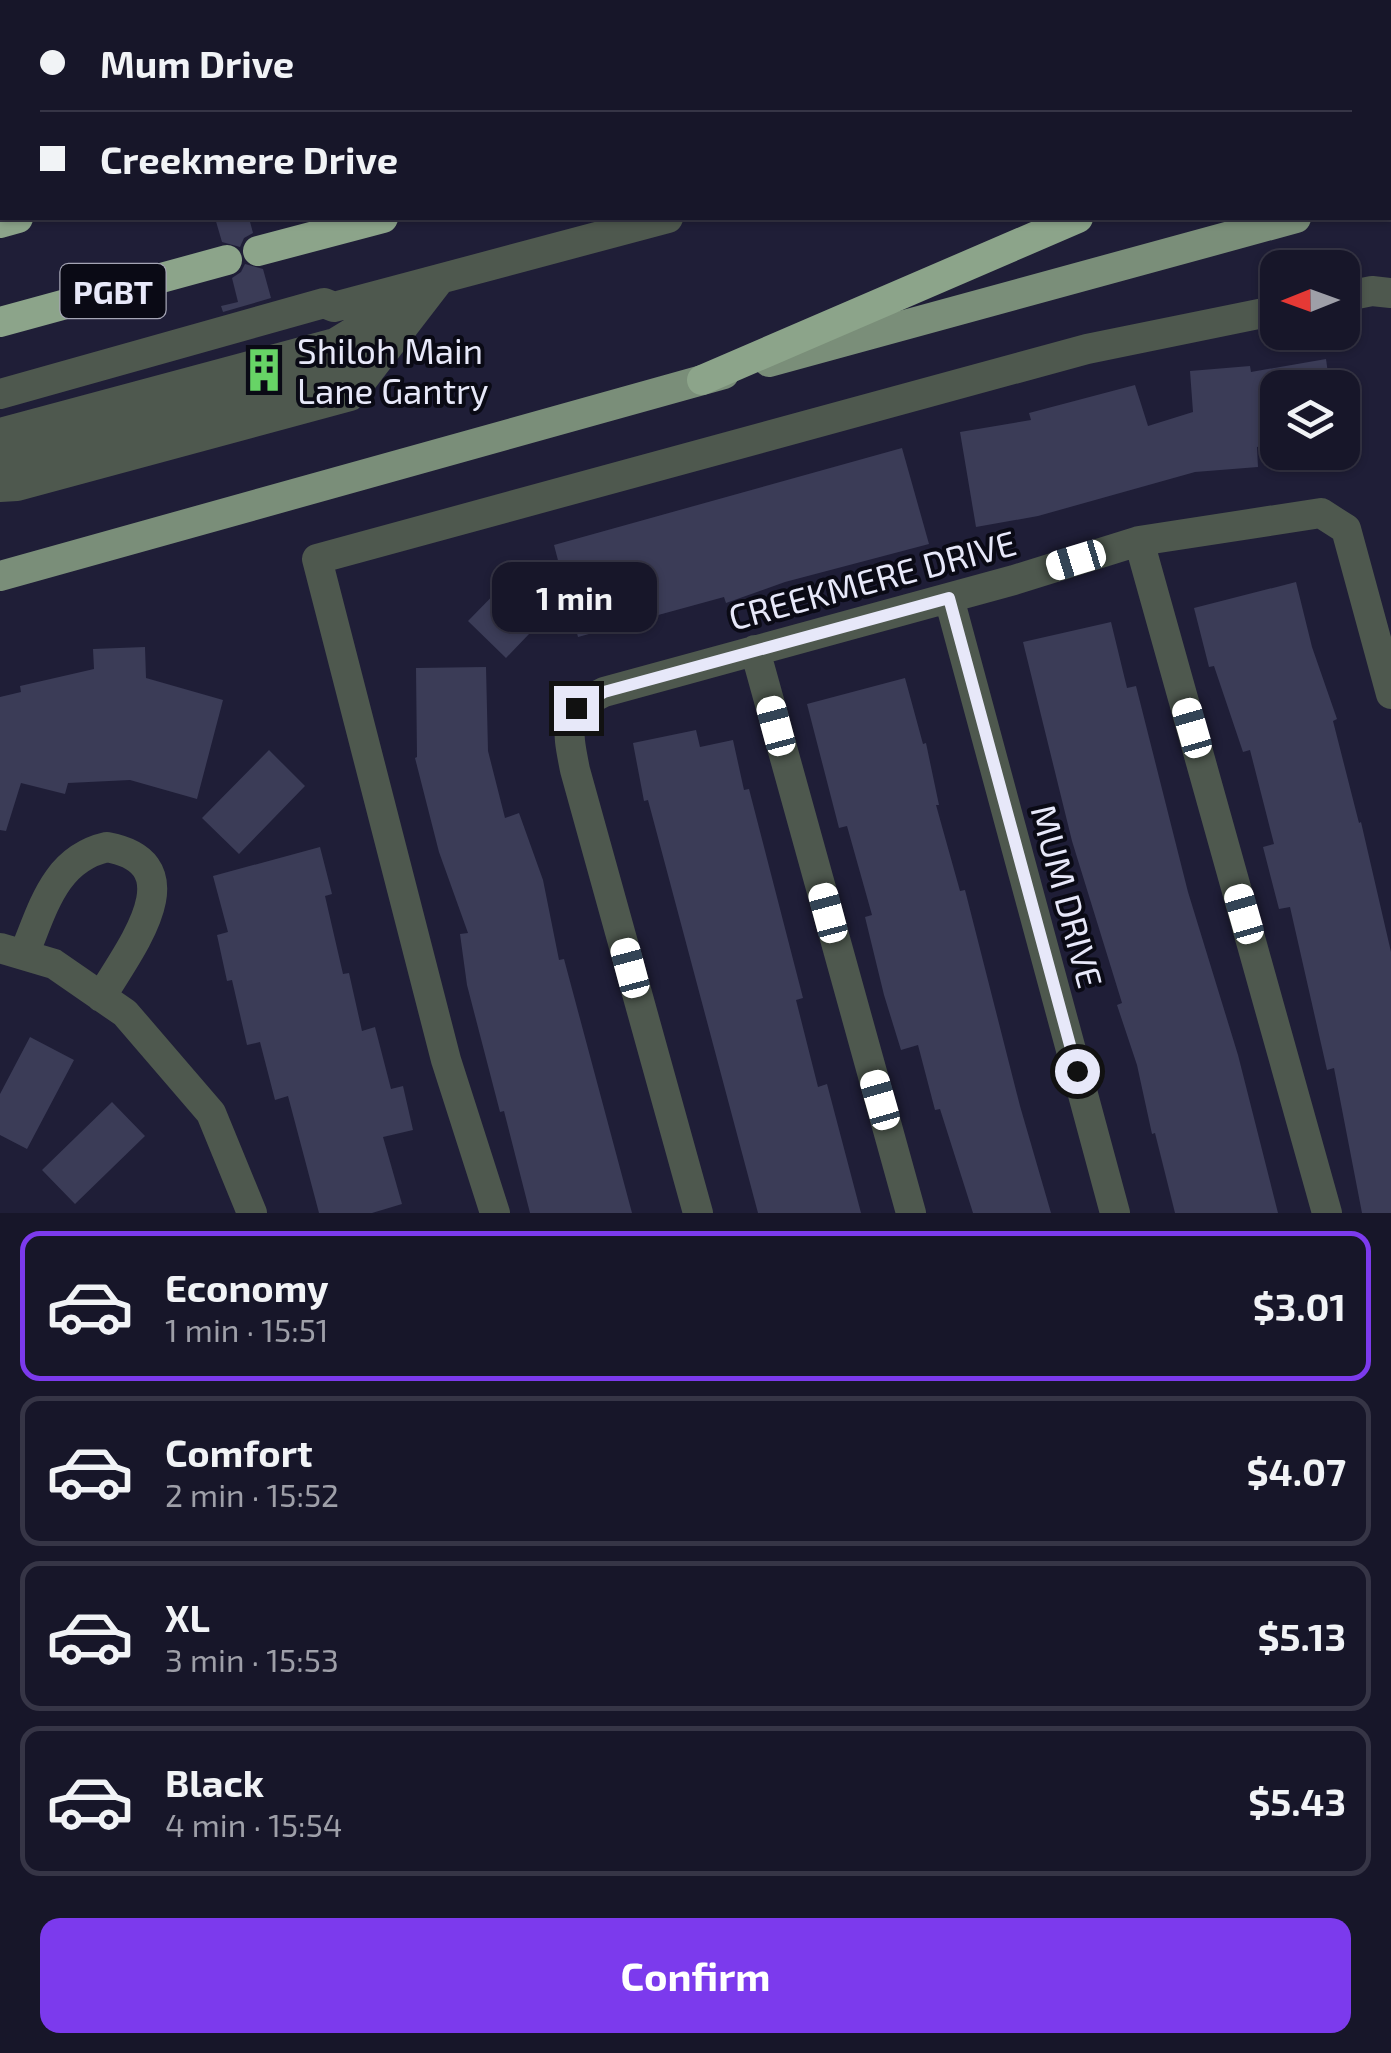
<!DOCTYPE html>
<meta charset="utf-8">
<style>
body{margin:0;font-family:"Exo 2",sans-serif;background:#242335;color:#f1f3f6;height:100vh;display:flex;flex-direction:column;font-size:38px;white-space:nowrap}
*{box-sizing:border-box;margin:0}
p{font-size:32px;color:#9e9fa8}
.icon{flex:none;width:55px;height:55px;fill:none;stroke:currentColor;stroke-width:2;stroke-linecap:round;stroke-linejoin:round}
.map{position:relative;height:1213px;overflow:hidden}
.drawer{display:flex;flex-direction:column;background:#171629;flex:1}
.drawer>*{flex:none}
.banner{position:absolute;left:0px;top:0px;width:1392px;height:220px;box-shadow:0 2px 8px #0004,0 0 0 2px #363546;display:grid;align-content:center;height:220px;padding:0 40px;background:#171629}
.needle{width:65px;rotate:269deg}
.fabs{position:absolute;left:1260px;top:250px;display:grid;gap:20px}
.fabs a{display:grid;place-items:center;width:100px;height:100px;border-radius:20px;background:#171629;box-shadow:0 2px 8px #0004,0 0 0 2px #363546;font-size:50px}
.end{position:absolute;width:45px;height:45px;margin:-22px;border:12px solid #e7e8f9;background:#111;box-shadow:0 0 0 5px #111}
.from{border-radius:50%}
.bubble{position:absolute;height:70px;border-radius:20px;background:#171629;box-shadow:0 2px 8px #0004,0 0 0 2px #363546;font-size:32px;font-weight:700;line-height:70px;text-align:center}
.car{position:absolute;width:30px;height:60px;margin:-30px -15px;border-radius:12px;box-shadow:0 0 8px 2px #0007;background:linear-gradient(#fff 24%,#345 0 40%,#fff 0 76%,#345 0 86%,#fff 0)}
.banner b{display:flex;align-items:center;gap:35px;height:95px;font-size:38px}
.banner b+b{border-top:2px solid #363546}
.banner i{width:25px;height:25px;background:#f1f3f6}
ul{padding:18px 0 0;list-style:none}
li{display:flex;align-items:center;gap:30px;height:150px;margin:0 20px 15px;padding:0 20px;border:5px solid #363546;border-radius:20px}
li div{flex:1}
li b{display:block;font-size:38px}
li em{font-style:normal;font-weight:700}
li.selected{border-color:#7c3aed}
li>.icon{width:90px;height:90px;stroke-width:1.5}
.cta{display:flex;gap:20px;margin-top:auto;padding:20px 40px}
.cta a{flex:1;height:115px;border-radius:20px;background:#7c3aed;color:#fff;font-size:40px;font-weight:700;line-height:115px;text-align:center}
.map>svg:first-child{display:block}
.building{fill:#3b3c57}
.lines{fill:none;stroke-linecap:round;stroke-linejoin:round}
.minor{stroke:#4e584e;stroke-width:30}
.major{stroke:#7a8e79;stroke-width:30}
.highway{stroke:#8ca48a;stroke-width:30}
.route{stroke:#e7e8f9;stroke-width:12}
.labels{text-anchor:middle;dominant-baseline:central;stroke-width:8;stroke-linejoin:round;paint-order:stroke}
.shield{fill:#0a0a15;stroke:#a5a5b5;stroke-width:2.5}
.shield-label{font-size:32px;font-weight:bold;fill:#e7e8f9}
.poi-label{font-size:35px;fill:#e7e8f9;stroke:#0a0a15;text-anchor:start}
.street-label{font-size:35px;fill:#e7e8f9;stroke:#0a0a15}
</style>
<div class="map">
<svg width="1391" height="1213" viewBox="0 0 1391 1213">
<rect width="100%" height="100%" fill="#1f1e37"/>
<path class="building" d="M215 218H249L253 233 244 238 240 247 222 242Z
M245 264 263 269 271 298 223 312 221 306 238 302 232 278 241 272Z
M1326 359 1330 388H1278V444L1257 447 1258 467 1195 472 1038 516 976 527 960 432 1031 420 1029 413 1135 385 1148 426 1193 412 1190 371 1250 366 1251 372Z
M902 448 929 544 785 582 726 603 724 597 578 637 554 545Z
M512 576 550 612 506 658 468 621Z
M1296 582 1312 647 1337 719 1333 721 1359 823 1361 822 1391 952V1213H1362L1334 1068 1327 1070 1290 907 1279 909 1263 847 1274 844 1250 750 1243 752 1214 666 1209 667 1194 608Z
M1111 622 1127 688 1136 686 1188 892 1238 1055 1278 1213H1175L1155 1133 1152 1134 1137 1065 1117 1005 1122 1003 1072 841 1023 642Z
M145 647 146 678 223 700 197 799 130 780 68 783 65 794 21 783 6 831 0 830V697L21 692 20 686 94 669 93 649Z
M486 667 488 751 505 818 519 813 543 880 559 960 564 959 632 1213H530L504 1111 500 1112 467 985 460 934 468 933 439 852 415 758 417 757 416 668Z
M905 678 923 744 926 743 939 805H936L960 891 965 890 1020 1106 1051 1213H973L940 1109 935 1110 918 1045 901 1050 884 995 865 917 872 915 847 826 839 828 807 704Z
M696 730 700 747 733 740 744 790 749 789 803 998 796 1000 818 1087 827 1084 861 1213H758L648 800 644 801 633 743Z
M269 750 305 786 239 854 202 818Z
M320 847 332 894 325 896 343 974 349 973 362 1031 375 1027 391 1089 403 1086 413 1130 383 1137 402 1204 372 1213H319L288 1096 275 1100 260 1042 247 1045 232 980 227 981 217 935 228 932 213 876Z
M30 1037 74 1060 27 1149 0 1135V1094Z
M112 1102 145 1136 75 1204 42 1170Z"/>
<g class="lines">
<path class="minor" d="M191 2 201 0
M295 2 304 0
M408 2 417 0
M536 2 545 0
M0 148H2
M1342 297 1372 291 1391 293
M0 394 324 303 334 307 668 218
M0 433 335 343 412 296
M0 462 343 371 372 343
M0 487 17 486 350 396 440 279
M1139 541 1327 1213
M949 598 1115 1213
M755 650 911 1213
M0 948 54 964 125 1013 211 1113 252 1213
M24 954C43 909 54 859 107 847 198 864 128 951 101 997
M495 1213 446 1060 317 559 1087 349 1278 310
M698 1213 575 770C567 729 562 712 604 692L1014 580 1139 541 1321 513 1346 529 1391 694"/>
<path class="major" d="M1390 192H1391
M769 362 1296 218
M0 576 724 374"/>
<path class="highway" d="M783 2 791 0
M1170 2 1179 0
M1390 25 1391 24
M1390 98H1391
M0 223 18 218
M258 251 383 218
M0 322 227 260
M702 380 1078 218"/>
</g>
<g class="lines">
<path class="route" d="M576 708 604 692 949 598 1077 1071"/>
</g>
<defs>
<g id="building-bare" transform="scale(3.45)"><path d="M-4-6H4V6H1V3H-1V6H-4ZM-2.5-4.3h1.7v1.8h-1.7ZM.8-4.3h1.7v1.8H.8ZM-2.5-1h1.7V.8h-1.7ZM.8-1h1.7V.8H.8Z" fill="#67d466" stroke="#0a0a15" stroke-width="2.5" paint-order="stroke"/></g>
</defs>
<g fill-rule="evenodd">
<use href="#building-bare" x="264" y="370"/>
</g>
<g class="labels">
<rect class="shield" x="60.5" y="264" width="105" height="54" rx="8"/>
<g class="shield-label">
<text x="113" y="291">PGBT</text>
</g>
<g class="poi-label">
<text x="297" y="350">Shiloh Main<tspan x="297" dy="40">Lane Gantry</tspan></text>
</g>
<g class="street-label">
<text transform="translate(872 579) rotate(-15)">CREEKMERE DRIVE</text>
<text transform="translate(1068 896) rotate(75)">MUM DRIVE</text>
</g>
</g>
</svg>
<div class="fabs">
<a><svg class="needle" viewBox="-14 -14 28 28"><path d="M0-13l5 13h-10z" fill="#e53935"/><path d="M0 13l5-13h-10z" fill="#9e9fa8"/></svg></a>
<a><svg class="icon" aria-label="layers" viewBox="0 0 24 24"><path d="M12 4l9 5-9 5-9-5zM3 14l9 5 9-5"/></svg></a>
</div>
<i class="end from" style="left:1077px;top:1071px"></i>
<i class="end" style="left:576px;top:708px"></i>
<div class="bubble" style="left:492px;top:562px;width:165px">1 min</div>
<i class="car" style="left:1076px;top:560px;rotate:253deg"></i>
<i class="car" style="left:776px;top:726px;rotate:345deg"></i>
<i class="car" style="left:1192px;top:728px;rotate:344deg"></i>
<i class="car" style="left:828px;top:913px;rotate:345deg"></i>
<i class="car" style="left:1244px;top:914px;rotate:344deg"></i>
<i class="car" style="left:630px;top:968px;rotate:345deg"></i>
<i class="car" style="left:880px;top:1100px;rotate:344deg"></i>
<div class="banner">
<b><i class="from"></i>Mum Drive</b>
<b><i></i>Creekmere Drive</b>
</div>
</div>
<section class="drawer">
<ul>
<li class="selected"><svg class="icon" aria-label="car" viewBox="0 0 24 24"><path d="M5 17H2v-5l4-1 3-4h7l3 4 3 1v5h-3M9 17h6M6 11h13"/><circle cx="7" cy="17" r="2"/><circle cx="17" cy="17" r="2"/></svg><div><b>Economy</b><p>1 min · 15:51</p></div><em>$3.01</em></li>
<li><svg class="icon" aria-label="car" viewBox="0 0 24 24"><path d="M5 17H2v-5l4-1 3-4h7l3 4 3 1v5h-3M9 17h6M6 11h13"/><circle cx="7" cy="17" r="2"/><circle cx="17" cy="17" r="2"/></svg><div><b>Comfort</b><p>2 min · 15:52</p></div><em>$4.07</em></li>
<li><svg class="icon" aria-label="car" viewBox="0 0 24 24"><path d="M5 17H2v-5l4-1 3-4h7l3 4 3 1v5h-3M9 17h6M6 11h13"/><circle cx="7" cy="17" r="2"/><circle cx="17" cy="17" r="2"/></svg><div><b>XL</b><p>3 min · 15:53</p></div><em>$5.13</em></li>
<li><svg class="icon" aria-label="car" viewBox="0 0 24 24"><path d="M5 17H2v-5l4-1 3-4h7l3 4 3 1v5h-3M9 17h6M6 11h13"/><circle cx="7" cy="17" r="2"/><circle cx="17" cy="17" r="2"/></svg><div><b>Black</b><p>4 min · 15:54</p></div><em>$5.43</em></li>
</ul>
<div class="cta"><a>Confirm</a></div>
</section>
